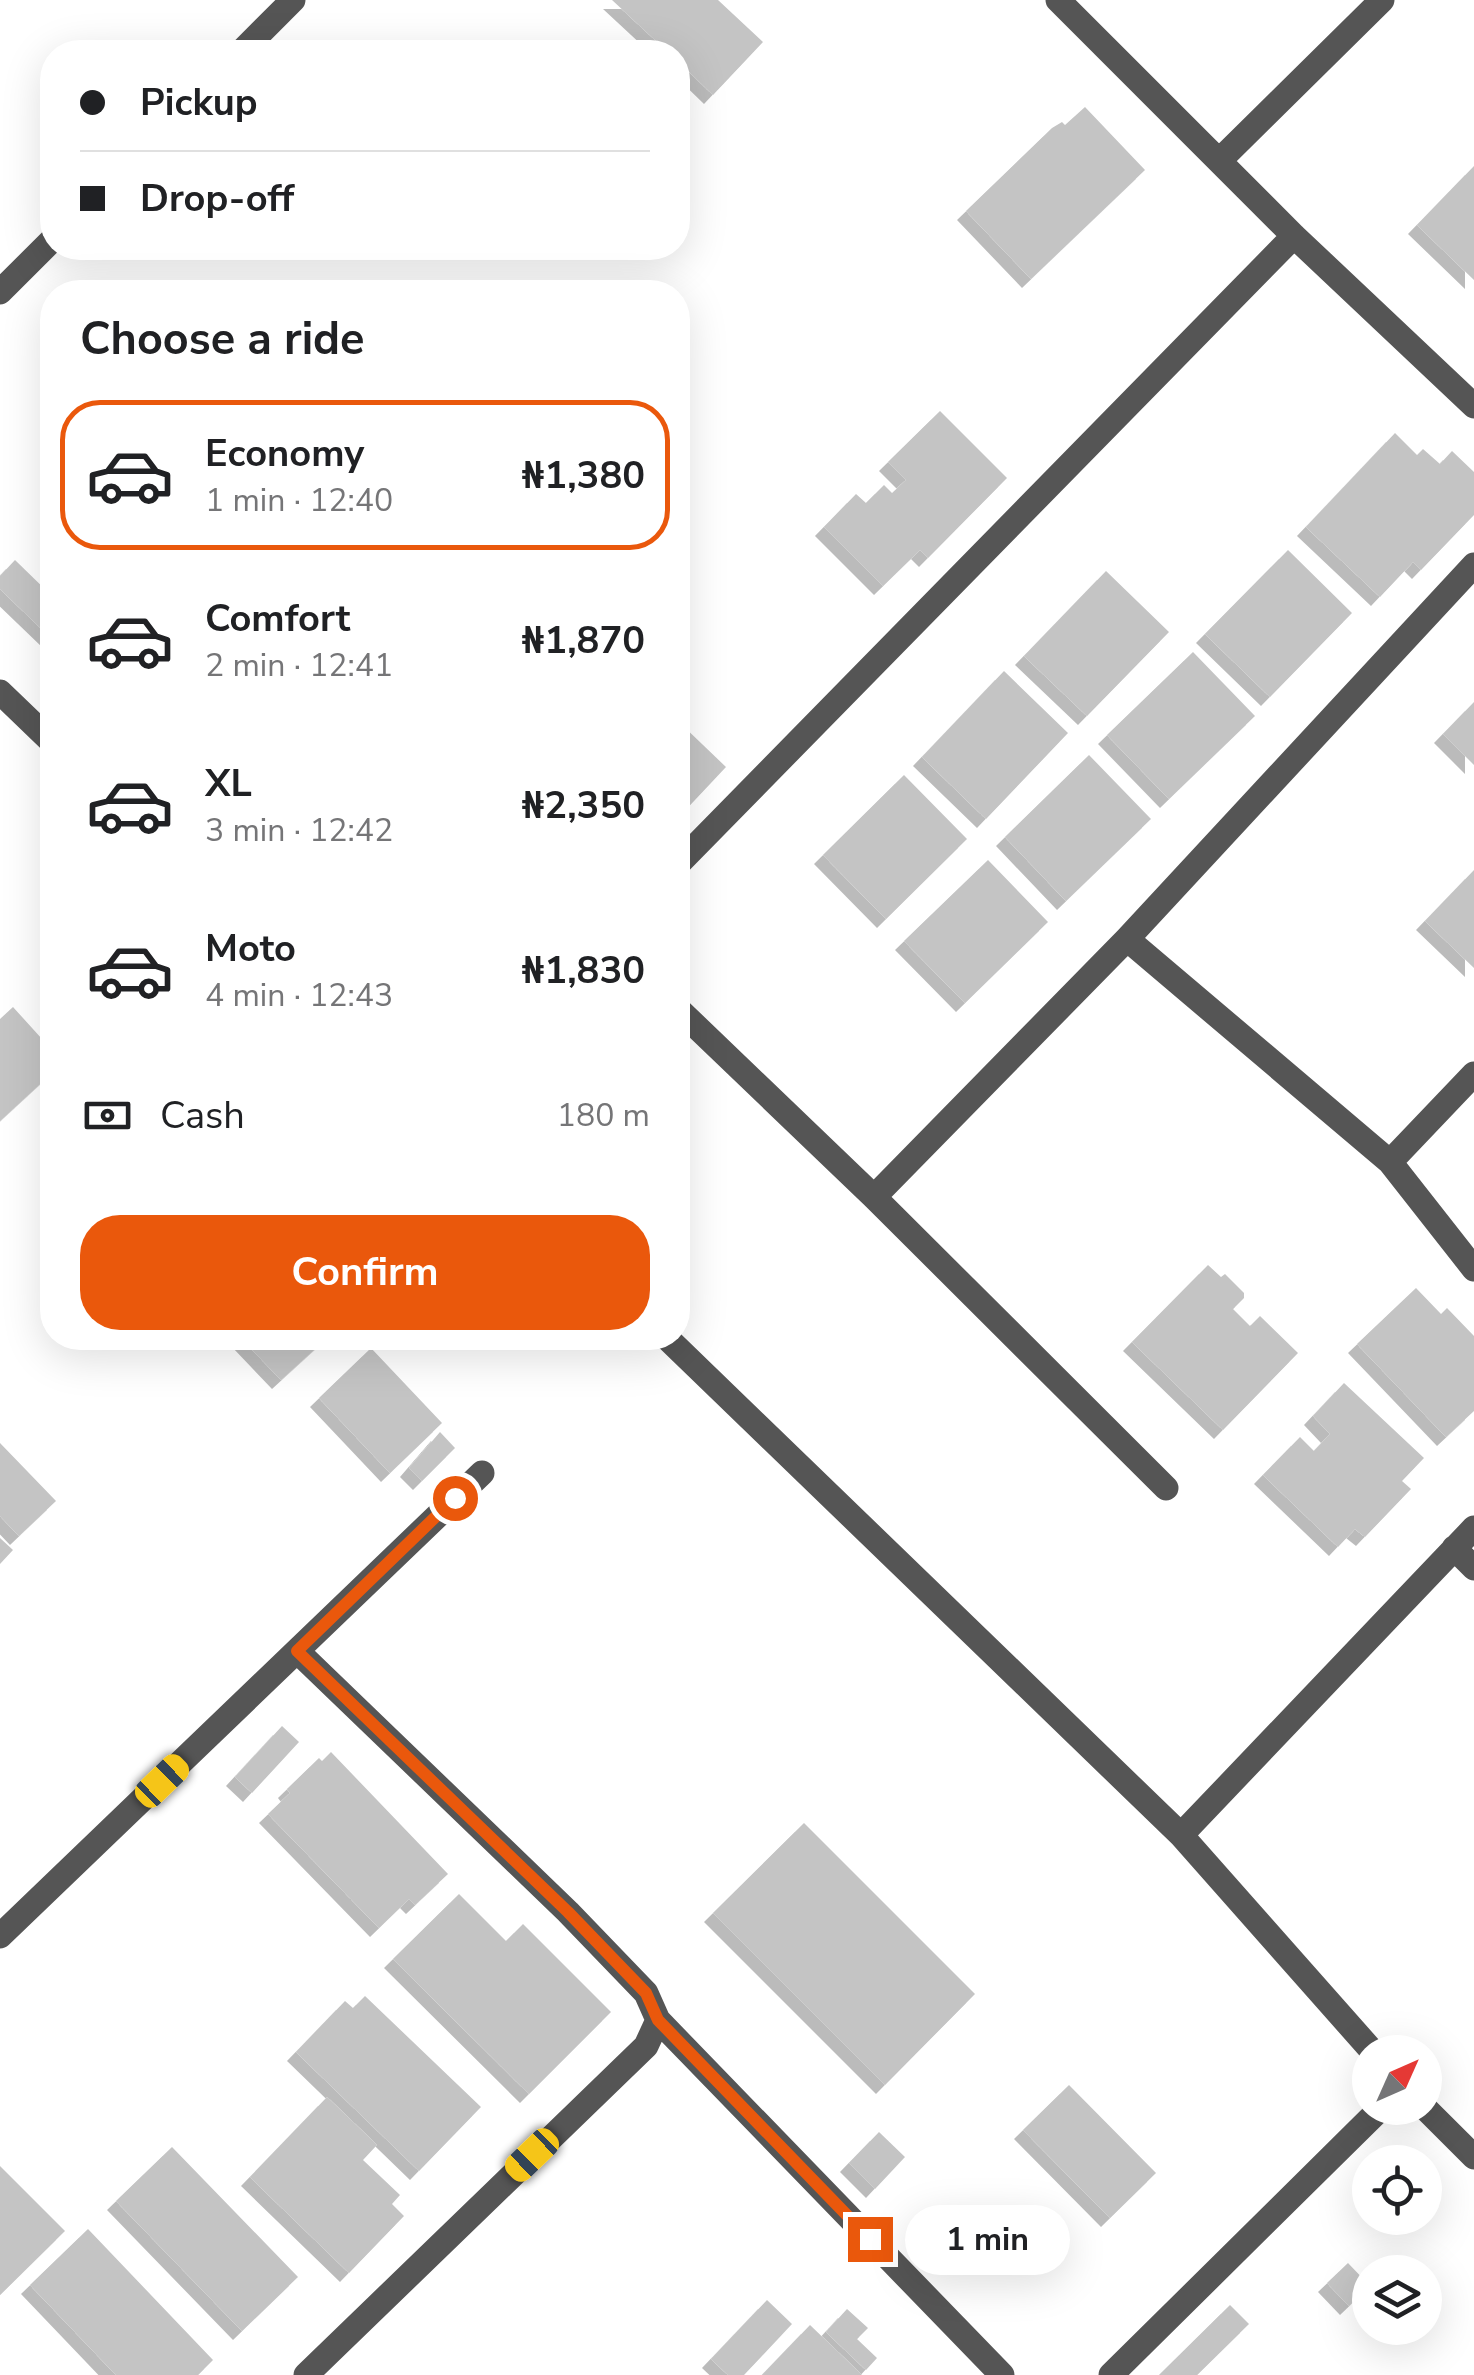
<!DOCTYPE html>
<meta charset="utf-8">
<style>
body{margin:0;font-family:"Nunito Sans",sans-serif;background:#f2f2f2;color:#202124;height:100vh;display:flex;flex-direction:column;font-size:38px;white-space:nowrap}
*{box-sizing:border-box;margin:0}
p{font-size:32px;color:#757577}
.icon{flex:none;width:55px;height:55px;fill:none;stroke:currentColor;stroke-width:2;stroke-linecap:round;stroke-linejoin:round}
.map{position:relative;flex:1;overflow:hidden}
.sheet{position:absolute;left:40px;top:280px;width:650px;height:1070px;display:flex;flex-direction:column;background:#fff;border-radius:40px;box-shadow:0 10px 40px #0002}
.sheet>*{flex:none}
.banner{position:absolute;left:40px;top:40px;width:650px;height:220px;border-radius:40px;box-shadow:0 10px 40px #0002;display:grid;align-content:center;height:220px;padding:0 40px;background:#fff}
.needle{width:65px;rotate:45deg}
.fabs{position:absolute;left:1352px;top:2035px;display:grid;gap:20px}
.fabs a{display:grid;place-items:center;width:90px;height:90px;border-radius:50%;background:#fff;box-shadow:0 10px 40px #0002;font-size:50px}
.end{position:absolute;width:45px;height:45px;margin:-22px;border:12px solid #ea580c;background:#fff;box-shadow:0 0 0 5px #fff}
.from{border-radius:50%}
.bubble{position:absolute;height:70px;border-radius:35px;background:#fff;box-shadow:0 10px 40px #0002;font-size:32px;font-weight:700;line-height:70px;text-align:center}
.car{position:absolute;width:30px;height:60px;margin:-30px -15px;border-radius:12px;box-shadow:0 0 8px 2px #0007;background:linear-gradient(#f5c518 24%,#345 0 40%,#f5c518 0 76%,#345 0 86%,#f5c518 0)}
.banner b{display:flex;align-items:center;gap:35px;height:95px;font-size:38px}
.banner b+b{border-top:2px solid #e0e0e0}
.banner i{width:25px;height:25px;background:#202124}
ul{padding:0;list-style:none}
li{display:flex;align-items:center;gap:30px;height:150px;margin:0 20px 15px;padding:0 20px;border:5px solid transparent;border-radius:40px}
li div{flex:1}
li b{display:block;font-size:38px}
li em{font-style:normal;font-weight:700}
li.selected{border-color:#ea580c}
li>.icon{width:90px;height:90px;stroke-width:1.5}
h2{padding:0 40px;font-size:45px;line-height:120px}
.pay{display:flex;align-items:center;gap:25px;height:110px;padding:0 40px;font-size:38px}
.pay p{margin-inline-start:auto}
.action{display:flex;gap:20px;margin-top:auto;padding:20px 40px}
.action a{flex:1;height:115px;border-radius:40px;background:#ea580c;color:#fff;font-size:40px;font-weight:700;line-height:115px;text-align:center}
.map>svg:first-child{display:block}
.building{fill:#c4c4c4;filter:url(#shadow)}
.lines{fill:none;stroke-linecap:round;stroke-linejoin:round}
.minor{stroke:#555;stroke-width:25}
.route{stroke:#ea580c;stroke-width:12}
</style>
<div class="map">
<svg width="1474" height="2375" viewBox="0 0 1474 2375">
<defs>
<filter id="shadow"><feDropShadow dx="-9" dy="9" stdDeviation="0" flood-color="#0004"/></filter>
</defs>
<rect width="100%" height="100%" fill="#fff"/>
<path class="building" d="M612 0H718L763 42 713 95 678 61V52H668Z
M1085 107 1145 170 1031 279 966 211 1052 128 1062 122 1065 125Z
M1474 166V280L1417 225Z
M940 411 1007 478 928 558 920 550 883 586 824 527 856 494 866 503 884 485 892 493 906 480 888 462Z
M1395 433 1417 455 1423 449 1440 464 1452 451 1474 472V515L1421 570 1413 562 1380 597 1306 527Z
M1288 550 1352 613 1270 697 1205 634Z
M15 560 52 596V639L0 589V576Z
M1106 571 1169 632 1087 716 1024 656Z
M1193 652 1255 716 1169 799 1107 735Z
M1004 671 1068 733 986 819 922 757Z
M1474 702V765L1443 734Z
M678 721 726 767 678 818Z
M1089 755 1151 819 1066 901 1005 837Z
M904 775 967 839 886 919 823 855Z
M988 860 1048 922 965 1003 904 941Z
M1474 870V968L1425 921Z
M13 1007 52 1050V1073L0 1121V1019Z
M1208 1265 1221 1277 1225 1274 1244 1293V1298L1233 1309 1250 1326 1260 1316 1298 1353 1223 1430 1132 1342Z
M1416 1288 1441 1314 1447 1308 1474 1336V1411L1446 1437 1357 1344Z
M241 1338H327L281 1380Z
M371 1348 442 1423 390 1473 319 1398Z
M1344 1383 1424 1458 1402 1481 1411 1489 1365 1537 1355 1529 1338 1547 1263 1475 1300 1437 1314 1451 1330 1434 1313 1416Z
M440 1432 455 1448 422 1481 409 1468Z
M0 1443 56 1501 19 1536 0 1516Z
M0 1538 13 1550 0 1564Z
M282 1726 299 1742 252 1793 235 1777Z
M331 1752 448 1874 415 1905 409 1899 379 1928 268 1814 290 1793 287 1789 319 1758 322 1761Z
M804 1823 975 1994 885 2085 713 1913Z
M459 1894 506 1941 523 1924 611 2012 529 2094 393 1959Z
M365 1996 481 2107 419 2171 296 2052 345 2001 353 2008Z
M1069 2085 1156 2173 1110 2218 1023 2130Z
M327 2097 377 2145 363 2160 400 2195 392 2204 404 2216 349 2273 250 2177Z
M879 2132 905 2157 875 2189 849 2163Z
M172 2147 298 2277 242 2331 116 2201Z
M0 2166 65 2231 0 2295Z
M88 2229 213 2360 198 2375H116L30 2285Z
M1348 2263 1370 2286 1349 2306 1327 2283Z
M767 2300 792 2324 744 2375H728L711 2359Z
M1230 2305 1249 2324 1197 2375H1159Z
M847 2309 868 2328 857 2339 877 2358 866 2370 826 2332Z
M810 2325 862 2375H762Z"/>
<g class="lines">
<path class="minor" d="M1058 0 1294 236 1474 406
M241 52 293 0
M1219 161 1382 0
M0 292 52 240
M0 692 52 742
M678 864 1294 236
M1127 939 1390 1162 1474 1269
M678 1009 874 1197 1166 1488
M1390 1162 1474 1074
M874 1197 1127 939 1474 565
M667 1338 1181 1835 1373 2052
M1454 1548 1474 1568
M297 1651 568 1912 646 1993 658 2020 646 2046 306 2375
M1181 1835 1474 1528
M0 1936 482 1473
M658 2020 1002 2375
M1425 2108 1474 2157
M1111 2375 1381 2108"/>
</g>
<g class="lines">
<path class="route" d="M455 1498 297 1651 568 1912 646 1993 658 2020 870 2239"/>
</g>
</svg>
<div class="fabs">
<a><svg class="needle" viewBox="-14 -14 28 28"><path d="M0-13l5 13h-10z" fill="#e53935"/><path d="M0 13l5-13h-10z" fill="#757577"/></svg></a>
<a><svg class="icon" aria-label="locate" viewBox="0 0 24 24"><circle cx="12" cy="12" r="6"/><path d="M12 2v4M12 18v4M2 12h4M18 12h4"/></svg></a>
<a><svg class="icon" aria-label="layers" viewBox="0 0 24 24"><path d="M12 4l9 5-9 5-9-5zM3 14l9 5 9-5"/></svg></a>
</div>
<i class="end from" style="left:455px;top:1498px"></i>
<i class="end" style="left:870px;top:2239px"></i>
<div class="bubble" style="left:905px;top:2205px;width:165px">1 min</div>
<i class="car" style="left:162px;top:1781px;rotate:46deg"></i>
<i class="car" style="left:532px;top:2155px;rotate:226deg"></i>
<div class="banner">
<b><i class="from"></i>Pickup</b>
<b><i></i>Drop-off</b>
</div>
<section class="sheet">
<h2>Choose a ride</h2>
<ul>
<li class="selected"><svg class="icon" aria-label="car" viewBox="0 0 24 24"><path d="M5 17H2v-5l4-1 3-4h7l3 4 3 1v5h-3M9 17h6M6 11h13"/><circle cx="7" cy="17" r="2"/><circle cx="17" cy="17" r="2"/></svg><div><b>Economy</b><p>1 min · 12:40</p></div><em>₦1,380</em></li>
<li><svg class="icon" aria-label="car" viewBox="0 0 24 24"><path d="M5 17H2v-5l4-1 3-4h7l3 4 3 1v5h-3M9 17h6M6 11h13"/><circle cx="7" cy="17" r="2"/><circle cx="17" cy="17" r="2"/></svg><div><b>Comfort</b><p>2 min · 12:41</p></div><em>₦1,870</em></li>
<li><svg class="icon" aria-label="car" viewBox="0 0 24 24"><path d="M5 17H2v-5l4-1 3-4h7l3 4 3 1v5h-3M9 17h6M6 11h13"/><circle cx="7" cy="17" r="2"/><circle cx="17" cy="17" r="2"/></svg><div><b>XL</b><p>3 min · 12:42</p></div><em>₦2,350</em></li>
<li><svg class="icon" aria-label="car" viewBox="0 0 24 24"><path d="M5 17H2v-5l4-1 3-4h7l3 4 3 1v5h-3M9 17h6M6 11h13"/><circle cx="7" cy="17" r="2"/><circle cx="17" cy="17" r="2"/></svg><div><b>Moto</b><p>4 min · 12:43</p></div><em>₦1,830</em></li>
</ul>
<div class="pay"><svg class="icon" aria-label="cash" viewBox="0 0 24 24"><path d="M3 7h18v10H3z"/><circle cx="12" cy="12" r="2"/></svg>Cash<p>180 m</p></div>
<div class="action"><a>Confirm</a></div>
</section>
</div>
